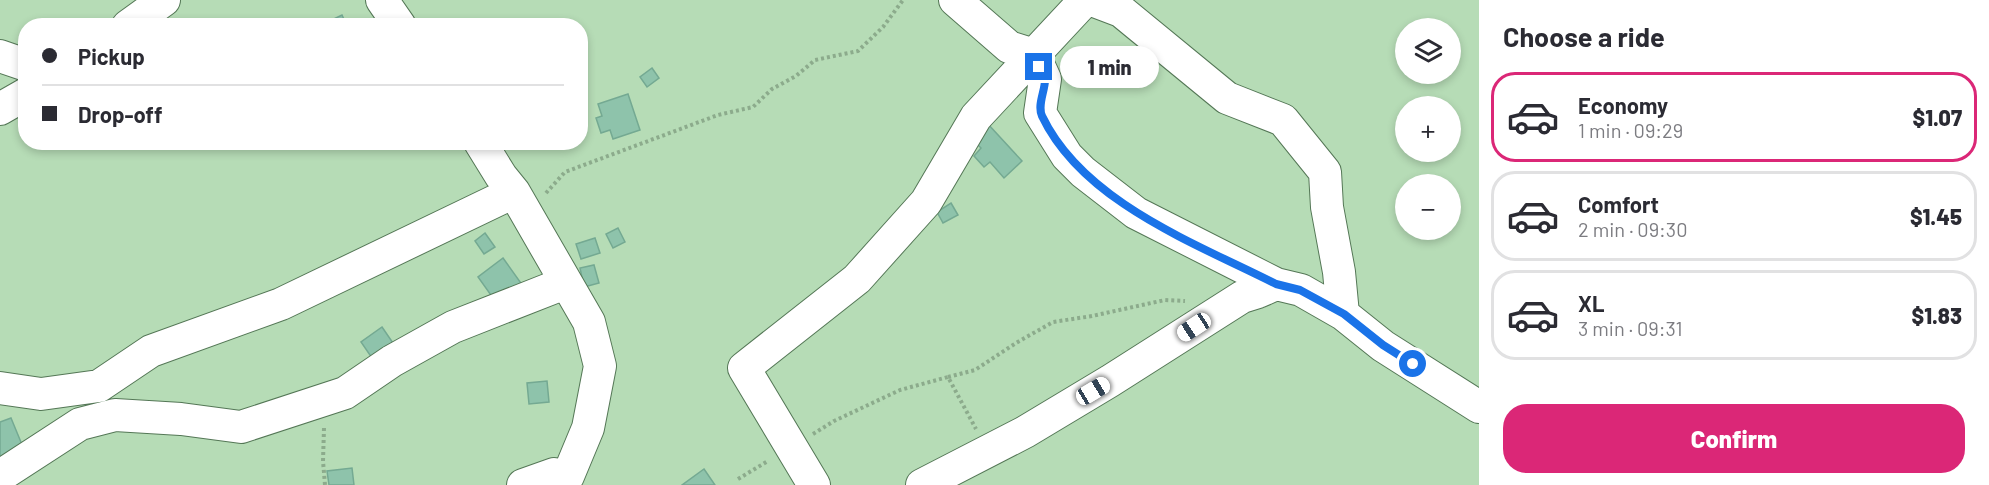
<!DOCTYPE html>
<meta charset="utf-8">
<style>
body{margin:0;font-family:Barlow,sans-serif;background:#f2f2f3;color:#2b2b33;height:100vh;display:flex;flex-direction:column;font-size:22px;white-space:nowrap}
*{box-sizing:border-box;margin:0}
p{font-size:20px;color:#7c7c81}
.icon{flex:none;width:33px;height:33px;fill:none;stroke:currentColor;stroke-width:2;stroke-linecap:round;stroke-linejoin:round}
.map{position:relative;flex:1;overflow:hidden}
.drawer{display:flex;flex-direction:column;background:#fff;width:510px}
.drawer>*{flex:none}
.guide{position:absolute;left:18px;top:18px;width:570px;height:132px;border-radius:24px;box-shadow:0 3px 9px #0003;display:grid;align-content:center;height:132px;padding:0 24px;background:#fff}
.fabs{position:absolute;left:1395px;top:18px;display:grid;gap:12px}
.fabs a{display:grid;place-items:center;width:66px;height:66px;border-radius:50%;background:#fff;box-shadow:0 3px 9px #0003;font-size:30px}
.end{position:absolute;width:27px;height:27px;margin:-14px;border:8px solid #1a73e8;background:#fff;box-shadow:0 0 0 3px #fff}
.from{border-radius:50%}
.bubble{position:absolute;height:42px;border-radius:21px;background:#fff;box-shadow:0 3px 9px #0003;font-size:20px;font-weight:800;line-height:42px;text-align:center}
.car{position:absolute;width:18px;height:36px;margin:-18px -9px;border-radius:8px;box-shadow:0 0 4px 2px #0007;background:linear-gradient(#fff 24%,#345 0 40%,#fff 0 76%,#345 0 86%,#fff 0)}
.guide b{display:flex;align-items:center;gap:21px;height:57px;font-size:22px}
.guide b+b{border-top:2px solid #e1e1e2}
.guide i{width:15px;height:15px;background:#2b2b33}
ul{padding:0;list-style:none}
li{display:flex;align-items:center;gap:18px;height:90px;margin:0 12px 9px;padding:0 12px;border:3px solid #e1e1e2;border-radius:24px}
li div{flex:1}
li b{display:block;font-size:22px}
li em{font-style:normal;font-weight:800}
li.on{border-color:#db2777}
li>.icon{width:54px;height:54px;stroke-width:1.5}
h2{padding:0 24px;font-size:27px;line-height:72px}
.action{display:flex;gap:12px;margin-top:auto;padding:12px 24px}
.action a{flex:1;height:69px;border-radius:24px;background:#db2777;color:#fff;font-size:24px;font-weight:800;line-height:69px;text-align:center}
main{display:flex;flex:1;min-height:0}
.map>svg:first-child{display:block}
.building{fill:#8ec3ab;stroke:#74a992;stroke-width:1.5}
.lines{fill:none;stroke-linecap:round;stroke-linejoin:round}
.minor-casing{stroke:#547756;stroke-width:34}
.path{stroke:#8cab8c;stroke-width:4;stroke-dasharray:3 3;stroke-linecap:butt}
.minor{stroke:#fff;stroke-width:32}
.route{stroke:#1a73e8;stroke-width:8}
</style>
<main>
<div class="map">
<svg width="1479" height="485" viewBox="0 0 1479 485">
<rect width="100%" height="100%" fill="#b6dcb6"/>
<path class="building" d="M342 15 347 26H324L323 24Z
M652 68 659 78 647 87 640 77Z
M628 94 640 130 613 139 610 130 601 133 596 118 602 116 598 104Z
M987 123 1022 161 1004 178 990 162 984 167 974 156 981 148 971 138Z
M951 203 958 215 943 223 937 212Z
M618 228 625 242 613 248 606 234Z
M485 233 495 247 484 254 475 241Z
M595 238 600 253 581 259 576 244Z
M503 258 523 286 498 305 478 277Z
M594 265 599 283 584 287 580 268Z
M382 327 393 343 372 358 361 342Z
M547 381 549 402 529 404 527 383Z
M11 418 23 447 0 457V422Z
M352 468 354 485H329L327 471Z
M704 469 715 485H682Z"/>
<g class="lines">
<g class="minor-casing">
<path id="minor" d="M382 0 400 26
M955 0 1009 47 1034 55 1045 79 1040 113 1067 156 1083 172 1136 213 1276 284
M1092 0 1121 11 1227 98 1283 120 1325 172 1327 207 1339 272 1343 314
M128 26 164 0
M0 56 26 65
M0 109 26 94
M480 142 501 176 514 192 589 322 600 366 588 428 568 476 554 474 523 485
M0 388 41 394 99 386 151 351 281 304 514 192
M0 476 80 424 115 415 181 419 241 427 345 393 392 361 453 327 565 283
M814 485 744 368 857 279 926 202 976 117 1085 0
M922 485 1025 432 1110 381 1242 297 1258 292 1276 284 1301 290 1343 314 1383 346 1479 407"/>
</g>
<path class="path" d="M546 193 565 172 718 115 753 107 772 89 796 76 815 60 858 51 883 27 903 0
M948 377 975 370 1016 343 1053 322 1092 316 1165 300 1185 301
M324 428 323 461 325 485
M813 434 834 421 900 390 948 377 976 429
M738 479 768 461"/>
<use href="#minor" class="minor"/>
</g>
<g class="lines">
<path class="route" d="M1039 67C1041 71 1044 76 1045 80 1045 91 1037 105 1042 116 1083 202 1195 243 1276 284L1300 290 1344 314 1383 345 1413 364"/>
</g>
</svg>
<div class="fabs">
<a><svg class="icon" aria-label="layers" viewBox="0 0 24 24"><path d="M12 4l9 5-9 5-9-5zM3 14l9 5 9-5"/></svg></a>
<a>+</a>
<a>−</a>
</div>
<i class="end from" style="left:1413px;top:364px"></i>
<i class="end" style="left:1039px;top:67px"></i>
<div class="bubble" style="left:1060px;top:46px;width:99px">1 min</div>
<i class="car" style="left:1194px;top:327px;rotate:237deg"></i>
<i class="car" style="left:1093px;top:391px;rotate:59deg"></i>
<div class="guide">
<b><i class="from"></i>Pickup</b>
<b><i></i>Drop-off</b>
</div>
</div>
<section class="drawer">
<h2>Choose a ride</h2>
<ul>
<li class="on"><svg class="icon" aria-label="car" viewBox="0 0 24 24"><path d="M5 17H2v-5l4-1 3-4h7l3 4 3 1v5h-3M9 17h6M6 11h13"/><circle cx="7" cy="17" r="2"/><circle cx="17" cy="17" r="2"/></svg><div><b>Economy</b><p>1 min · 09:29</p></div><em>$1.07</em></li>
<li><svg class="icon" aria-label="car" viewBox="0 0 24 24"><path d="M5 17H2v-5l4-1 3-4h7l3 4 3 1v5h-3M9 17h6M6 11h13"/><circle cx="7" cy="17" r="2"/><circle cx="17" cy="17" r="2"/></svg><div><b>Comfort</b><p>2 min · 09:30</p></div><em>$1.45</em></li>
<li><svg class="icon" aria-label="car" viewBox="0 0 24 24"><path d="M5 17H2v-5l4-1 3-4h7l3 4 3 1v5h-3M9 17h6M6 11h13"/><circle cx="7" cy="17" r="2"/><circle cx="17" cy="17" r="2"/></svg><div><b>XL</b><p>3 min · 09:31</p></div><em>$1.83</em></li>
</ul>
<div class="action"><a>Confirm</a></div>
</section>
</main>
